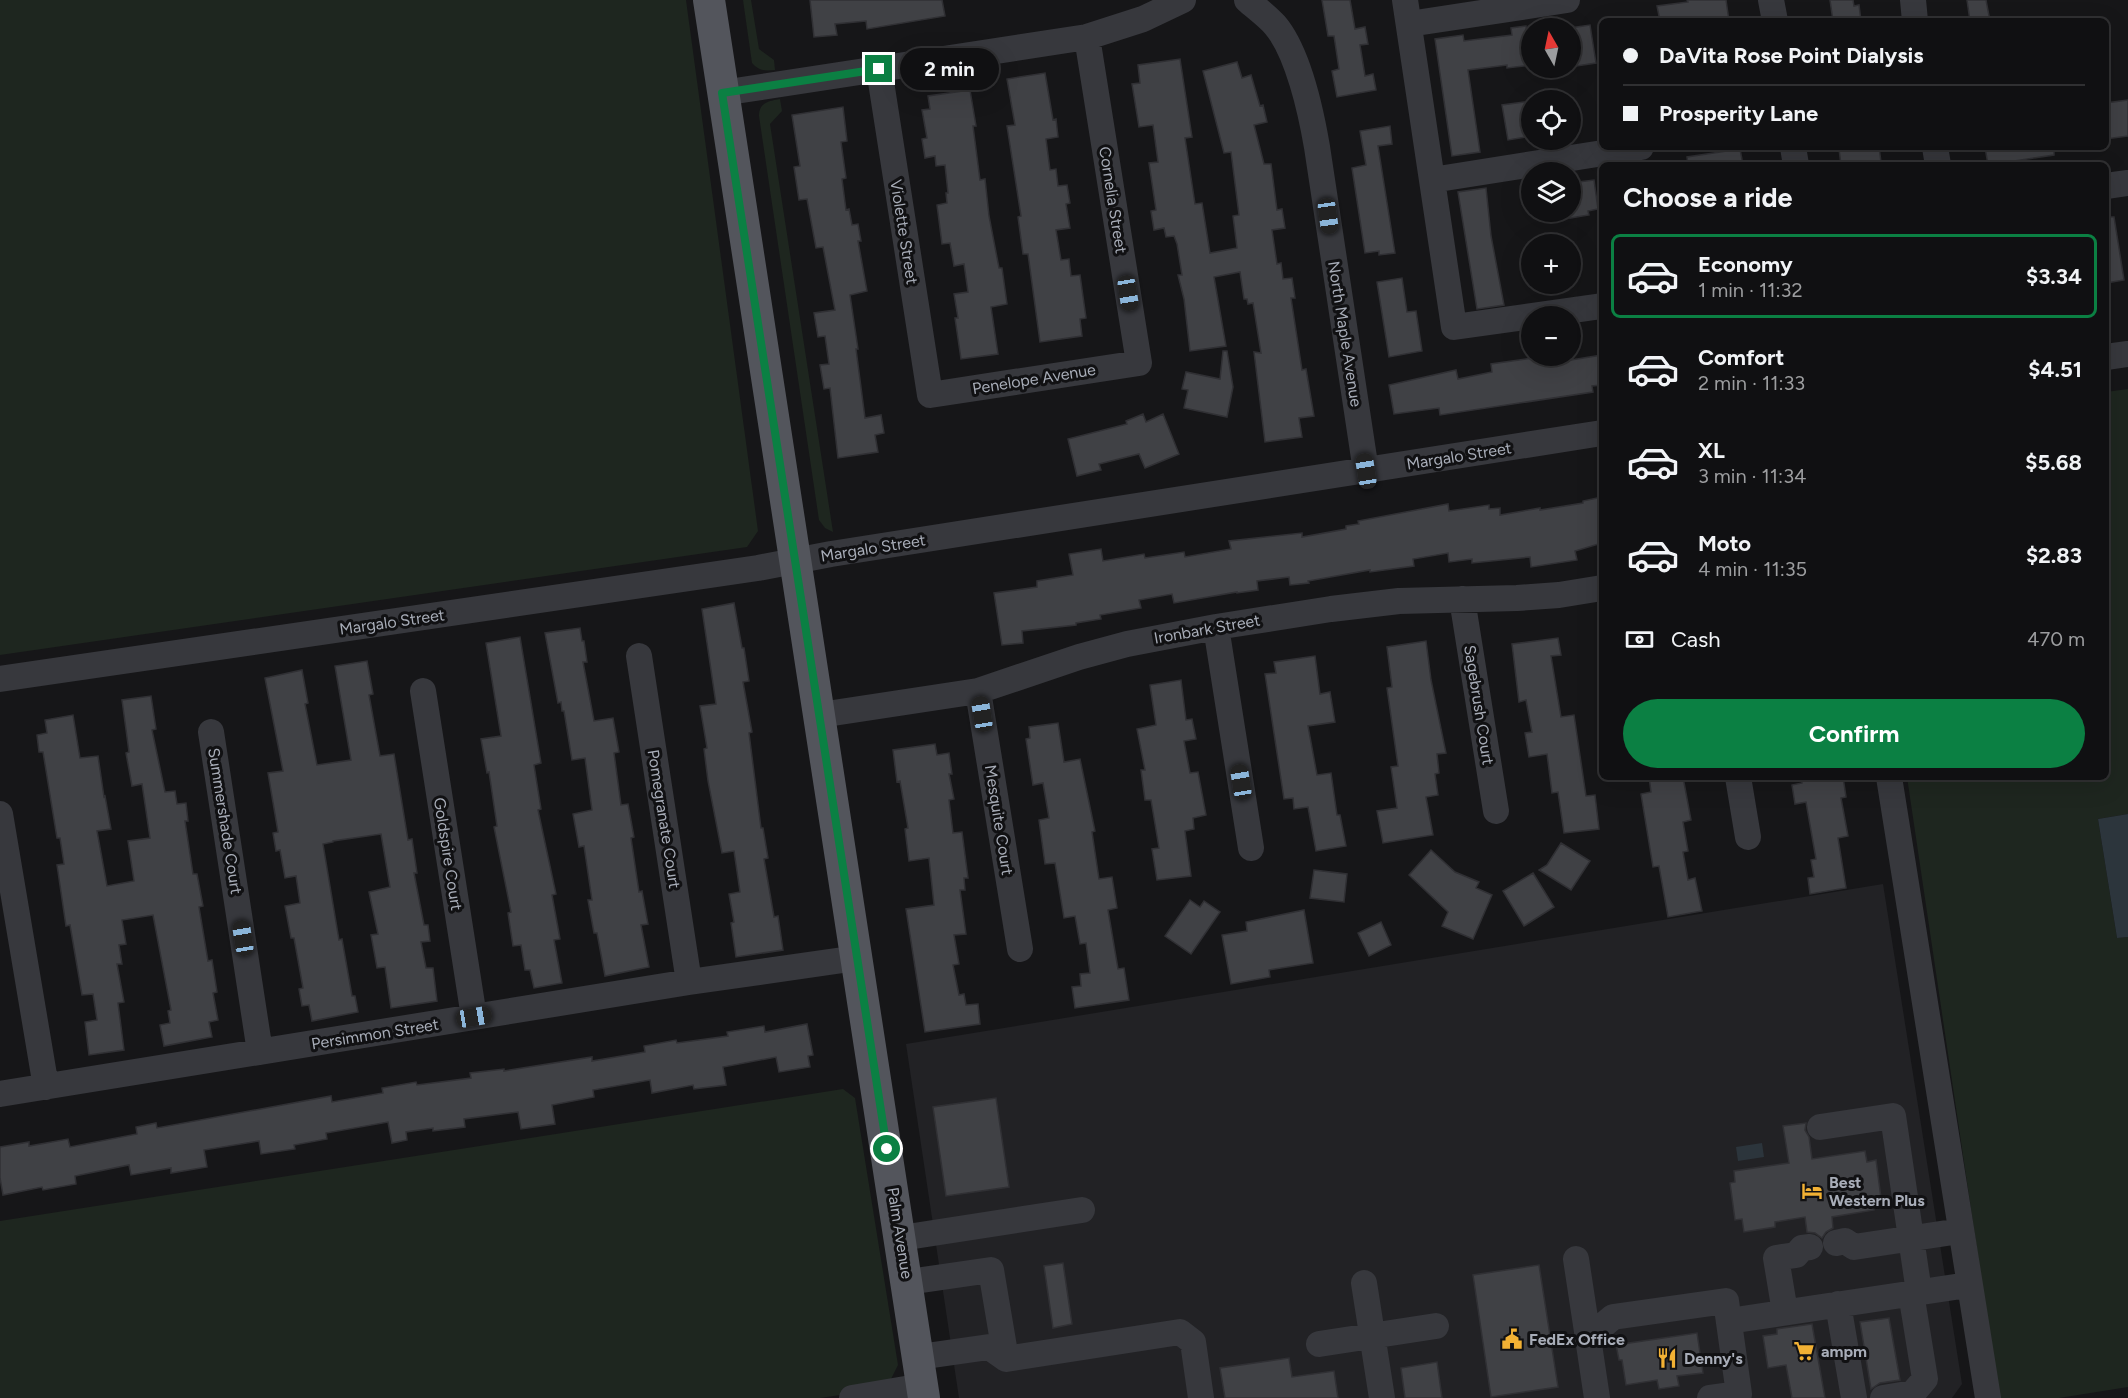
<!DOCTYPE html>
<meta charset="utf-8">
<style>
body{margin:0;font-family:Figtree,sans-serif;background:#19191b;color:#f1f3f6;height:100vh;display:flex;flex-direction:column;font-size:22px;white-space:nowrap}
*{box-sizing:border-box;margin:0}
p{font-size:20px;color:#9c9d9f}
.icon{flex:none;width:33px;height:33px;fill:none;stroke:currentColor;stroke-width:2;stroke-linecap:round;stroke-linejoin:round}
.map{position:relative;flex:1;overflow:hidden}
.details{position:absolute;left:1599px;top:162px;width:510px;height:618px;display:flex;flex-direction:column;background:#101012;border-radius:9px;box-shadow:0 6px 24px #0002,0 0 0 2px #303032}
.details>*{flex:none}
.banner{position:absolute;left:1599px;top:18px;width:510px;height:132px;border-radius:9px;box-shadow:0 6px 24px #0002,0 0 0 2px #303032;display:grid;align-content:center;height:132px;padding:0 24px;background:#101012}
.needle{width:39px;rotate:351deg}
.tools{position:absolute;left:1521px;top:18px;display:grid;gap:12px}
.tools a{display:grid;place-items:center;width:60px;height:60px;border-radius:50%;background:#101012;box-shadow:0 6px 24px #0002,0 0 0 2px #303032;font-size:30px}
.end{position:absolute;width:27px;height:27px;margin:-14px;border:8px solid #0b8043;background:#fff;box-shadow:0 0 0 3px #fff}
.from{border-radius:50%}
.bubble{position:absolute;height:42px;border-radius:21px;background:#101012;box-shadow:0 6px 24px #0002,0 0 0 2px #303032;font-size:20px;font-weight:700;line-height:42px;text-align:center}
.car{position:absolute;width:18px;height:36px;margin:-18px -9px;border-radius:8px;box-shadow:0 0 4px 2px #0007;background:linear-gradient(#222 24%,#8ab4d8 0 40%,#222 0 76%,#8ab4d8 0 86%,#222 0)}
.banner b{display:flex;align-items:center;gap:21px;height:57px;font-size:22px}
.banner b+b{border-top:2px solid #303032}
.banner i{width:15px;height:15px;background:#f1f3f6}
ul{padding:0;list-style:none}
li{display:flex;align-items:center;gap:18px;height:84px;margin:0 12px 9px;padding:0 12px;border:3px solid transparent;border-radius:9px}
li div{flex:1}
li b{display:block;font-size:22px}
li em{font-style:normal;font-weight:700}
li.current{border-color:#0b8043}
li>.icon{width:54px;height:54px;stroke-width:1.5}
h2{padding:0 24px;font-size:27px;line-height:72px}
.pay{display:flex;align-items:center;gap:15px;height:66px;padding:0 24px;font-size:22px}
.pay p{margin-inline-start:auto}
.cta{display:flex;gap:12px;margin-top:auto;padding:12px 24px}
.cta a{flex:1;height:69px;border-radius:36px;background:#0b8043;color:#fff;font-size:24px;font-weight:700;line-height:69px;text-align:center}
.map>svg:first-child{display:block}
.built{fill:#222225}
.green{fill:#1e261f}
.water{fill:#2c353c}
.building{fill:#404145;stroke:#303034;stroke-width:1.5}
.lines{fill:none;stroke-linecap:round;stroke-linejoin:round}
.minor{stroke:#37383d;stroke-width:26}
.major{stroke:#53555c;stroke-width:32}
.route{stroke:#0b8043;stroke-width:8}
.labels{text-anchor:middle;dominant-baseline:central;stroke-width:6;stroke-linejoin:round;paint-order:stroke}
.street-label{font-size:16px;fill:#a8adb8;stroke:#111113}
.poi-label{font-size:16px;font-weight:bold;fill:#a8adb8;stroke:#111113;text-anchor:start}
</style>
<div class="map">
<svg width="2128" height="1398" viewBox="0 0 2128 1398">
<rect width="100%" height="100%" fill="#161618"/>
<path class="built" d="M1883 884 1962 1384 1952 1398H959L906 1044Z"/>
<path class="green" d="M0 0H686L758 531 747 547 0 655Z
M743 0H751L759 49 774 60 775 70C765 71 759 71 752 63Z
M780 99 782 111 770 124 833 532 825 528 819 520 759 116C759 103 768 101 780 99Z
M2128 389V814L2098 819 2117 938 2128 937V1387L2059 1398H1999L1907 777H2106V392Z
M843 1089 855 1098 898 1365 891 1379 881 1389 820 1398H0V1221Z"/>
<path class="water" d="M2128 814V937L2117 938 2098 819Z
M1762 1143 1764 1157 1738 1161 1736 1147Z"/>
<path class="building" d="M810 0H942L945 16 867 29 866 21 835 24 837 35 814 37Z
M1322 0H1350L1355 29 1365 27 1368 44 1360 45 1365 76 1373 74 1376 90 1337 97 1332 71 1339 69 1334 36H1328Z
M1687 0H1726L1729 21H1660L1657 6 1688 2Z
M1830 0H1853L1854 6 1859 5 1861 21H1833Z
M1967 0H1986L1990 21H1970Z
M1590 25 1596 63 1570 67V28Z
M1526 26 1527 34 1532 33V65L1507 68V65L1468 70 1480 152 1452 156 1435 39 1463 35 1464 41 1512 35 1511 28Z
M1180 59 1192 137 1185 138 1195 204 1202 203 1210 253 1237 248 1233 216 1239 215 1231 152 1224 153 1203 71 1237 62 1242 78 1251 75 1260 106 1263 105 1267 122 1254 125 1264 164H1271L1277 210 1282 209 1285 228 1272 230 1277 264 1281 263 1283 279 1292 278 1295 298H1291L1302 370 1306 369 1314 416 1299 418 1302 437 1265 442 1254 352 1261 353 1253 303 1248 304 1247 299H1244L1240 272 1214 277 1226 346 1190 351 1184 299 1178 275H1182L1177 244 1174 236 1166 237 1164 228 1154 230 1151 211 1156 210 1149 163 1158 162 1153 125 1139 127 1132 84 1140 83 1138 65Z
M1045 73 1053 120 1056 119 1058 137 1046 139 1050 170 1056 169 1058 186 1067 185 1070 203 1066 204 1070 228 1056 230 1061 260 1069 259 1071 276 1080 275 1086 318 1080 319 1082 336 1040 342 1028 254H1023L1018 217 1021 216 1007 126 1015 125 1007 79Z
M970 90 976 126H973L980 180 985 179 989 216 999 268H1002L1007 304 991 307 998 354 961 359 955 318H958L954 294 968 292 964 264 954 266 950 243 942 244 937 205 947 203 946 193H948L945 165 936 166 935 156 925 158 922 139 927 138 922 110 930 109 928 96Z
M2128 100V136L2106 139V103Z
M1532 101V136L1508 140 1502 105Z
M843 107 847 141 841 142 846 178 842 179 846 210 849 209 852 225 858 224 861 241H858L867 291 850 295 858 349H856L865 418 881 415 884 433 875 435 878 452 838 458 830 388 824 389 820 365 829 364 825 336 818 337 814 313 835 310 823 247 816 248 807 199 799 200 794 167 800 166 792 115Z
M1390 126 1392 144 1378 146 1395 253 1379 255V251L1365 253 1352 168 1366 165 1360 131Z
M1854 147H1879L1881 162 1871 163V165H1841L1839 149Z
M1985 147H2054V155L1988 165Z
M1740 149 1743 165H1688L1687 157Z
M1594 180 1598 209 1588 211 1589 215 1570 218V183Z
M1486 188 1491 236 1504 305 1477 309 1458 192Z
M2106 217H2114L2124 280 2106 283Z
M1402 278 1407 312 1416 311 1422 351 1389 357 1377 282Z
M1223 351H1227L1233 387 1227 417 1184 408 1188 390 1182 389 1186 372 1220 379Z
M1602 355V385L1592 386 1593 392 1440 415 1439 408 1394 414 1389 385 1456 370 1458 379 1492 372 1491 364 1547 356H1558L1559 362Z
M1143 414 1146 422 1163 414 1179 454 1145 468 1139 454 1099 464 1101 470 1077 476 1068 439 1127 424 1126 421Z
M1602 497V543L1575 551 1577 560 1531 567 1530 557 1472 563V559L1449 562 1448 553 1413 559 1414 566 1370 572V570L1308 581 1309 583 1290 585 1289 577 1257 581 1258 590 1237 593V592L1174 603 1172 594 1139 600 1141 608 1100 615 1101 619 1076 623V625L1022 631 1023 643 1002 645 994 593 1037 587V581L1073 575 1069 554 1101 549 1103 561 1144 554 1145 558 1184 552 1185 557 1231 549 1229 541 1302 533V537L1346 529V526L1359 524 1358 521 1448 504 1449 511 1489 505V509L1500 508V515L1540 508V510L1583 503V501Z
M734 603 742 648H744L749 681 743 682 752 732 749 733 761 828H763L768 858 764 859 774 917 778 916 783 950 736 957 731 923 734 922 729 894 740 892 734 851 722 853 708 781 704 749 707 748 700 706 716 704 702 609Z
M580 628 582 641H584L587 662H583L594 721 613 718 619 752 614 753 621 805 628 804 634 837 631 838 639 892 642 891 648 924 641 925 649 967 605 976 597 933H594L588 900H592L584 846 579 847 573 814 592 810 585 758 572 760 564 711H562L561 702 558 703 545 633Z
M520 637 541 763 534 765 541 809 538 810 556 894 552 895 560 939 554 940 562 983 534 988 530 970H525L521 945 513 946 508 913 511 912 494 827 497 826 489 772 487 773 481 739 501 736 486 643Z
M1558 638 1561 655 1551 656 1561 717 1574 715 1586 796 1595 795 1599 829 1564 833 1558 792 1552 793 1547 754 1529 757 1525 733 1532 732 1526 700 1519 702 1512 644Z
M1426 641 1431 680 1446 753 1437 754 1439 773 1435 774 1438 795 1426 797 1433 835 1383 843 1377 811 1397 808 1391 767 1398 766 1387 688 1392 687 1387 647Z
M1315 656 1320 694 1330 692 1335 722 1308 726 1317 775 1331 773 1337 815H1340L1346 846 1316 851 1308 807 1294 809 1293 798 1284 799 1265 674 1276 673 1274 662Z
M367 661 373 694 369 695 380 756 394 754 408 840 412 839 417 873H414L424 925H428L430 941 421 942 426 968H433L437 1001 391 1008 385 967 377 968 371 935 378 934 369 892 390 887 381 834 333 841V842L323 844 339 940 342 939 352 996H355L358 1012 312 1021 309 1005 302 1006 299 989 303 988 294 938H291L285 906 300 903 296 876 285 878 280 850 276 851 273 833 278 832 268 773 283 771 265 678 302 670 308 703 305 704 317 765 351 760 335 666Z
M1181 680 1186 720 1192 719 1196 739 1184 741 1190 773 1198 772 1206 815 1193 818 1194 829 1185 831 1191 876 1157 880 1152 849 1159 848 1151 800H1145L1141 770H1145L1137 729 1156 725 1150 685Z
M151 696 156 729 152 730 165 792 175 791 177 804 186 803 188 821H185L193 874H197L203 906 199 907 208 961 212 960 217 992 213 993 218 1020 209 1022 212 1037 164 1046 160 1025 170 1023 168 1011 171 1010 153 915 122 920 126 944 119 945 122 964H117L124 1002 118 1003 124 1050 89 1055 85 1022 97 1020 93 994 82 995 70 925 66 926 57 865 64 864 60 838H57L43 752H39L37 735 47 733 45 720 73 715 80 758 98 756 104 797 105 796 111 829 97 831 107 886 134 881 128 841 150 838 142 784 132 786 126 753 129 752 122 700Z
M1058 723 1064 762 1080 759 1095 831 1092 832 1099 879 1112 877 1117 908 1108 910 1118 969 1124 968 1129 1000 1075 1008 1072 987 1081 986 1080 974 1090 973 1086 943 1080 944 1075 916 1064 918 1055 863 1045 864 1039 820 1049 818 1043 783 1033 785 1026 739 1030 738 1029 727Z
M935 744 937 755 949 753 952 774H949L954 799 949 800 953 833 962 832 968 878H964L965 890H960L966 934 954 935 959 964 953 965 959 995 964 994 966 1005 978 1004 980 1024 925 1032 906 909 934 905 929 858 909 861 905 829 908 828 900 781 897 782 893 750Z
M1649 777H1683L1691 820 1683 822 1688 851 1683 852 1688 880 1695 878 1702 911 1668 917 1659 866 1653 867 1641 794 1651 792Z
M1801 777H1843L1846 797 1841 798 1848 836 1838 838 1846 888 1810 894 1808 878 1814 877 1811 860 1816 859 1806 802 1795 804 1792 785 1802 783Z
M1561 843 1590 861 1571 890 1539 870 1547 865Z
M1431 850 1455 872 1479 882 1476 888 1492 895 1473 939 1442 926 1448 912 1409 875Z
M1314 870 1347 874 1344 902 1310 898Z
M1533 873 1554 907 1524 926 1503 891Z
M1190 900 1200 907 1204 901 1220 912 1191 954 1165 936Z
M1304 910 1313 963 1269 970 1270 977 1231 984 1222 935 1247 931 1246 922Z
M1381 922 1391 945 1369 956 1358 933Z
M807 1024 813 1055 808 1056 810 1067 779 1072 776 1057 723 1067 726 1085 694 1089 693 1085 652 1093 650 1080 593 1090 594 1097 552 1105 555 1124 521 1129 518 1112 464 1119 465 1127 433 1131V1128L406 1132 407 1140 392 1143 388 1122 326 1133 327 1139 294 1145 295 1149 261 1154 259 1141 204 1150 207 1167 171 1173V1168L131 1175 129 1165 75 1176 76 1184 43 1190 42 1187 3 1195 0 1178V1147L29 1142V1146L68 1139 70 1147 137 1134 136 1127 156 1123 157 1128 331 1096 332 1102 383 1093 382 1088 416 1082 417 1085 471 1078 470 1073 504 1069V1071L592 1057V1061L645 1052 644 1046 676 1040 677 1043 728 1036 727 1032 764 1026 765 1032Z
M996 1098 1009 1187 946 1196 933 1107Z
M1806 1123 1805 1130 1809 1137 1812 1159 1865 1151 1867 1162 1876 1160 1881 1198 1872 1200 1874 1210 1832 1217 1833 1228 1826 1232 1822 1238 1815 1233 1807 1232 1805 1217 1775 1222V1227L1744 1232 1742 1219 1735 1220 1730 1183 1735 1182 1734 1171 1789 1163 1783 1126Z
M1063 1263 1072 1324 1053 1328 1044 1266Z
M1539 1265 1558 1387 1491 1397 1473 1275Z
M1889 1318 1900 1380 1880 1383 1871 1389 1860 1322Z
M1812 1324 1825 1398H1792L1786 1365 1768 1368 1763 1336 1777 1334V1329Z
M1697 1333 1703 1373 1677 1376 1679 1386 1659 1389 1657 1380 1626 1385 1622 1360H1619L1616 1345Z
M1289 1358 1292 1377 1334 1371 1338 1398H1225L1220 1368Z
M1437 1362 1442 1398H1405L1401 1368Z"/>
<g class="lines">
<path class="minor" d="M1247 0C1256 8 1267 16 1275 25 1298 52 1311 112 1317 147L1366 471
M1405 0 1454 327 1602 306
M1771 0 1775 21
M1913 0 1915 21
M1409 24 1567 0
M879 69 930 395 1139 363 1087 37
M722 93 1087 37 1143 19 1183 0
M1793 147 1796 165
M1935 147 1938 165
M1432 180 1641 147
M2106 186 2128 183
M2106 357 2128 354
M1462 599 1496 811
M1216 627 1251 848
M639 656 689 982
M0 679 758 568 831 554 1602 433
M423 691 474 1017
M978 691 1020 949
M820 715 978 691 1079 657 1127 644 1216 627 1331 609 1399 601 1517 598 1559 595 1602 588
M211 732 260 1052
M1738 777 1748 837
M1889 777 1988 1398
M0 814 46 1087
M0 1094 689 982 857 958
M1820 1127 1893 1116 1919 1292
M901 1238 1082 1210
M1836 1243 1845 1241 1854 1247 1960 1231
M1576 1259 1588 1338
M908 1282 991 1270 1006 1359
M1364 1283 1382 1398
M1838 1304 1854 1398
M1785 1312 1776 1258 1796 1255 1802 1248 1810 1247
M1729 1321 1968 1285
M1319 1344 1436 1326
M919 1357 989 1347 1006 1359 1180 1332 1193 1342 1201 1398
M852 1398 923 1386
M1597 1398 1588 1338 1613 1317 1726 1301 1739 1394 1710 1398
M1883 1398 1913 1393 1925 1379 1911 1293"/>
<path class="major" d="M709 0 924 1398"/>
</g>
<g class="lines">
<path class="route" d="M879 69 722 93 887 1149"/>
</g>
<defs>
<g id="hotel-bare" transform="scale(1.62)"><path d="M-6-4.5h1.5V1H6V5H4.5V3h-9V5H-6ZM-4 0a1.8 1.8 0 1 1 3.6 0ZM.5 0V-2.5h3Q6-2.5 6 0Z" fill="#f2b134" stroke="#111113" stroke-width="2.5" paint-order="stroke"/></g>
<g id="civic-bare" transform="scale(1.62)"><path d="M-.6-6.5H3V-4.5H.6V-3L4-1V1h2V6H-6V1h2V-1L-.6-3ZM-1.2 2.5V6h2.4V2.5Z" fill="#f2b134" stroke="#111113" stroke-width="2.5" paint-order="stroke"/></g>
<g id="supermarket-bare" transform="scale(1.62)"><path d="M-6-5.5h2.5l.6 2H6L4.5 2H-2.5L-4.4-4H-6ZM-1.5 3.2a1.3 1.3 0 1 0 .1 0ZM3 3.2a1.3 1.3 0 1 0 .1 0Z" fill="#f2b134" stroke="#111113" stroke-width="2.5" paint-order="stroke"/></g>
<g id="restaurant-bare" transform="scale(1.62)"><path d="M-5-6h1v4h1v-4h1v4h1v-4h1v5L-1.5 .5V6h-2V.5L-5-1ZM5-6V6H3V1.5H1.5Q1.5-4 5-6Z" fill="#f2b134" stroke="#111113" stroke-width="2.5" paint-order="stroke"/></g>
</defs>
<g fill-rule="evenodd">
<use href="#hotel-bare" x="1812" y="1191"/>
<use href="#civic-bare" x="1512" y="1339"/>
<use href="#supermarket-bare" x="1804" y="1351"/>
<use href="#restaurant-bare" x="1667" y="1358"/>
</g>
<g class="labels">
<g class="street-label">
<text transform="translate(1113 200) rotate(81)">Cornelia Street</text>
<text transform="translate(904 232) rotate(81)">Violette Street</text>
<text transform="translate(1345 334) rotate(81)">North Maple Avenue</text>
<text transform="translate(1034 379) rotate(-9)">Penelope Avenue</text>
<text transform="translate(1459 456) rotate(-9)">Margalo Street</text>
<text transform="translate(873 548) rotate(-9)">Margalo Street</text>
<text transform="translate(392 622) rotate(-8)">Margalo Street</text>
<text transform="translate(1207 629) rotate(-10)">Ironbark Street</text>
<text transform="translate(1479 705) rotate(81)">Sagebrush Court</text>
<text transform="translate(664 819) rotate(81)">Pomegranate Court</text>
<text transform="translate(999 820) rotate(81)">Mesquite Court</text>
<text transform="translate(225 821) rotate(81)">Summershade Court</text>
<text transform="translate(448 854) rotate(81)">Goldspire Court</text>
<text transform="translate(375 1034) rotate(-9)">Persimmon Street</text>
<text transform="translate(900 1233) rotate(81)">Palm Avenue</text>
</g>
<g class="poi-label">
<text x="1829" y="1182">Best<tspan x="1829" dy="18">Western Plus</tspan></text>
<text x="1529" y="1339">FedEx Office</text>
<text x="1821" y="1351">ampm</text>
<text x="1684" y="1358">Denny's</text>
</g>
</g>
</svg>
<div class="tools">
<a><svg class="needle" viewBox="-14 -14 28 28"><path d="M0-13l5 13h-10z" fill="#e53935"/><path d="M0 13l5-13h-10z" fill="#9c9d9f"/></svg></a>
<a><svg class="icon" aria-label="locate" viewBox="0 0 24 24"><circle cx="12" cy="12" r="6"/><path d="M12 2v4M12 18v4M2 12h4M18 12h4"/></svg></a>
<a><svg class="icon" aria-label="layers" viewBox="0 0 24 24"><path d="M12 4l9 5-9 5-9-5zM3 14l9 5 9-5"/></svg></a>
<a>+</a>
<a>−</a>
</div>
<i class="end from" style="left:887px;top:1149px"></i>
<i class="end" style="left:879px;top:69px"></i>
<div class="bubble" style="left:900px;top:48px;width:99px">2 min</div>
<i class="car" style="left:1328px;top:216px;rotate:172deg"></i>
<i class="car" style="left:1128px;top:293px;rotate:171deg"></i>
<i class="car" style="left:1366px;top:471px;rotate:351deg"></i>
<i class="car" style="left:982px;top:714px;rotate:351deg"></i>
<i class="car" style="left:1241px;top:782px;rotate:351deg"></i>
<i class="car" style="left:243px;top:938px;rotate:351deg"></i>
<i class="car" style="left:474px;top:1017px;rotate:81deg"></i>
<div class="banner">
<b><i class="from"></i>DaVita Rose Point Dialysis</b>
<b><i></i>Prosperity Lane</b>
</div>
<section class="details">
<h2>Choose a ride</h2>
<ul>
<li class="current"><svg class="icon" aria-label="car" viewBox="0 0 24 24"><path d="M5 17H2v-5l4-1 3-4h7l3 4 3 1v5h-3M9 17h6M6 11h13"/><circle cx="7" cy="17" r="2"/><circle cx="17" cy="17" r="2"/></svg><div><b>Economy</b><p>1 min · 11:32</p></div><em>$3.34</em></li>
<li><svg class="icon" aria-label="car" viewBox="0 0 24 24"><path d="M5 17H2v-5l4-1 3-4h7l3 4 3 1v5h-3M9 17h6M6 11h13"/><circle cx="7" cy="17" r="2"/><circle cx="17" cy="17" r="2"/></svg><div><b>Comfort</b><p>2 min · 11:33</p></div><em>$4.51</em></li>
<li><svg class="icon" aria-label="car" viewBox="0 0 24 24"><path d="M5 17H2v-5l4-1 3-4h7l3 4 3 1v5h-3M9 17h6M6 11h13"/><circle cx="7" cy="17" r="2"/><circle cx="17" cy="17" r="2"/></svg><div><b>XL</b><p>3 min · 11:34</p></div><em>$5.68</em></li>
<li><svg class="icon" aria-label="car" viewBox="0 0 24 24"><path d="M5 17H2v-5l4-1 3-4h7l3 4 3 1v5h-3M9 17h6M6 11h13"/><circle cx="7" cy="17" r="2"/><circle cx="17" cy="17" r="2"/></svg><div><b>Moto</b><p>4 min · 11:35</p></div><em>$2.83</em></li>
</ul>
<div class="pay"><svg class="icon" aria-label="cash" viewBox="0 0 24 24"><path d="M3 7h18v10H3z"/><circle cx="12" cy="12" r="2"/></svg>Cash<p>470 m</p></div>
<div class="cta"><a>Confirm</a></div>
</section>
</div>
